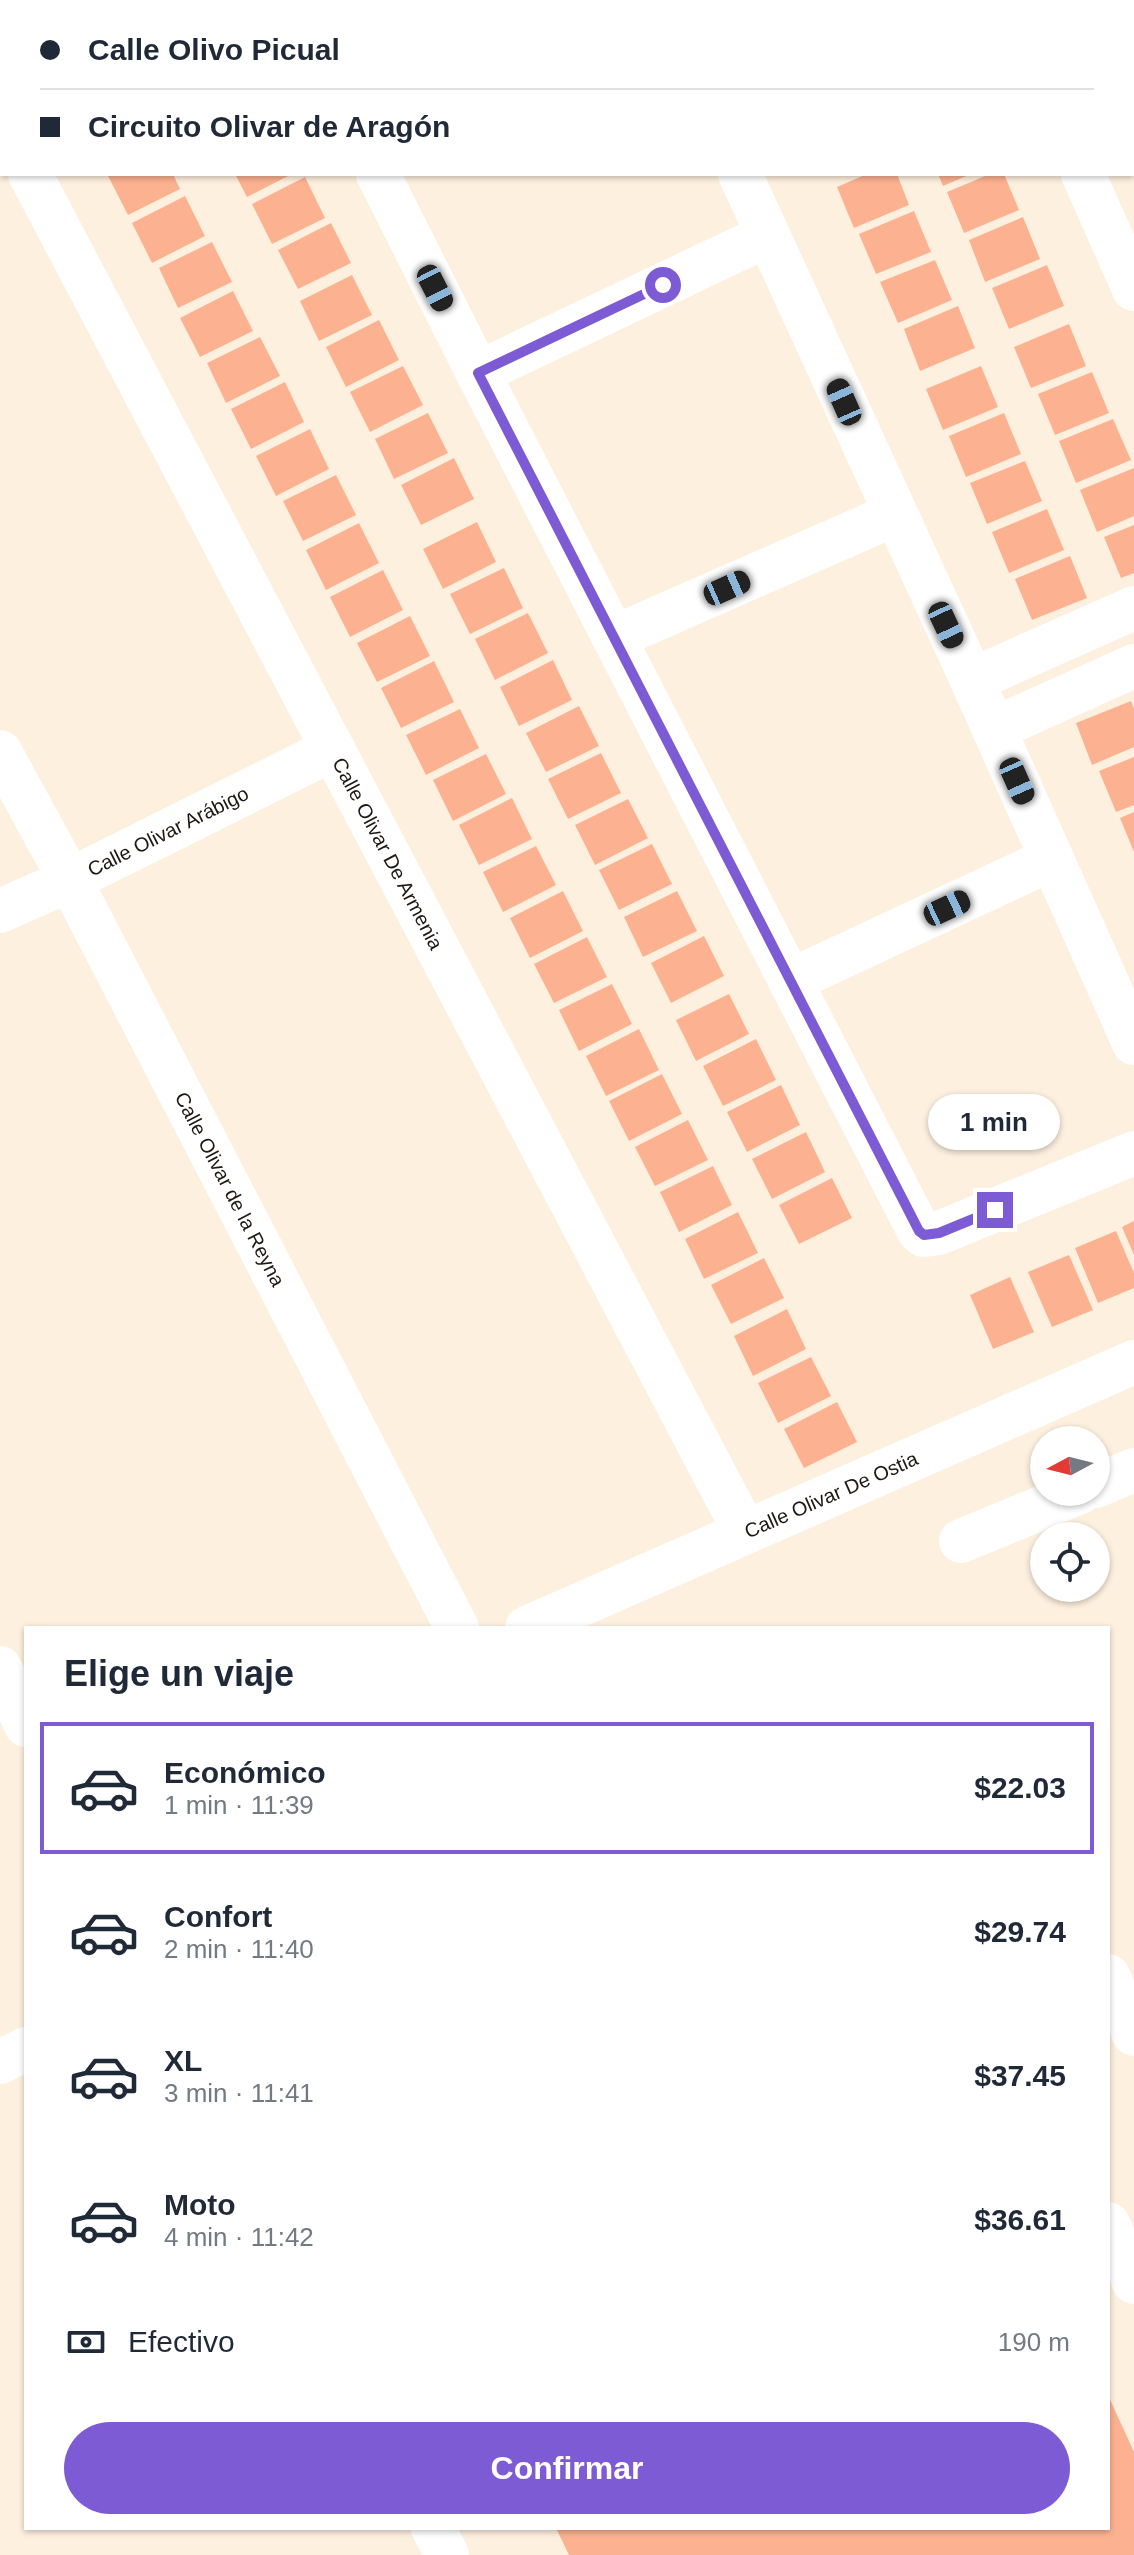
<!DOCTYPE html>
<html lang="es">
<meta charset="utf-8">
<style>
body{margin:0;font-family:Arial,sans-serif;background:#f2f2f3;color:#1f2937;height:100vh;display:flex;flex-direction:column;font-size:30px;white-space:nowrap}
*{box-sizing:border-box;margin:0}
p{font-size:26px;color:#747a83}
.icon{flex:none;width:44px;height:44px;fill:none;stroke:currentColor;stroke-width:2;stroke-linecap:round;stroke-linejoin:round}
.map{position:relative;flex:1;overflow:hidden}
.sheet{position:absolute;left:24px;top:1626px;width:1086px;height:904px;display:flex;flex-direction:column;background:#fff;border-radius:0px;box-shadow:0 2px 6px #0004}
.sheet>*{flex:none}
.top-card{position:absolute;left:0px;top:0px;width:1134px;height:176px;box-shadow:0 2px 6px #0004;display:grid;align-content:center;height:176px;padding:0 40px;background:#fff}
.needle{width:52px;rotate:263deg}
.controls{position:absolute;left:1030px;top:1426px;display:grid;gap:16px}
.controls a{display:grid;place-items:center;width:80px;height:80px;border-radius:50%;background:#fff;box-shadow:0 2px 6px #0004;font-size:40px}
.end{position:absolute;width:36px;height:36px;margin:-18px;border:10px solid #7c5bd5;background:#fff;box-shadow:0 0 0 4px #fff}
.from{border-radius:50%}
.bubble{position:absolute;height:56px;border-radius:28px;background:#fff;box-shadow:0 2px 6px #0004;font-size:26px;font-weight:600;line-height:56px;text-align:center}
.car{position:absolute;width:24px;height:48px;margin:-24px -12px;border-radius:10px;box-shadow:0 0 6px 2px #0007;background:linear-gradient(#222 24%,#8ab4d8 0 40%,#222 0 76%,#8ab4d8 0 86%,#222 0)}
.top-card b{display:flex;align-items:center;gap:28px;height:76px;font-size:30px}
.top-card b+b{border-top:2px solid #e0e1e3}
.top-card i{width:20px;height:20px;background:#1f2937}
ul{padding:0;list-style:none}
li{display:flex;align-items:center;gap:24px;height:132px;margin:0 16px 12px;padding:0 24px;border:4px solid transparent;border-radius:0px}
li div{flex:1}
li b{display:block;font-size:30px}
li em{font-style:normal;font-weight:600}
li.selected{border-color:#7c5bd5}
li>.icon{width:72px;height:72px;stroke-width:1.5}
h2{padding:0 40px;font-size:36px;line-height:96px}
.pay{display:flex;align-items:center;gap:20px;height:88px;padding:0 40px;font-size:30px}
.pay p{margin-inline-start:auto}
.primary-button{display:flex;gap:16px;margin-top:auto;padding:16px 40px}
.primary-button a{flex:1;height:92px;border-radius:48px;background:#7c5bd5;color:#fff;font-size:32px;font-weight:600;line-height:92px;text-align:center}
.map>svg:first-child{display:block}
.building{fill:#fcb291}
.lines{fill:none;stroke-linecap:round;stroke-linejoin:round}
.minor{stroke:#fff;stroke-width:44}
.route{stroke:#7c5bd5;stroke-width:10}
.labels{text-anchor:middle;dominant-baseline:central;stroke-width:6;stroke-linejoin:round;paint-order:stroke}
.street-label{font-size:20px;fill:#1e1914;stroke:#fef0df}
</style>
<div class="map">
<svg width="1134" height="2555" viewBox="0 0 1134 2555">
<rect width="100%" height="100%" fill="#fef0df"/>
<path class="building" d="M111 174H173L180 189 128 215 108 176Z
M235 174H292L247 197Z
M867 174H897L909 205 854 228 837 187Z
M938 174H971L943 186Z
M990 174H1004L1019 210 964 233 947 192Z
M305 177 325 218 272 244 252 204Z
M185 196 205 236 152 263 132 223Z
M914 211 931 252 876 274 859 234Z
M1023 217 1040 259 985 282 969 240Z
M331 223 351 263 298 289 278 250Z
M212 242 232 282 178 308 159 268Z
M935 260 952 300 898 323 880 282Z
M1047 265 1064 306 1009 329 992 288Z
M352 275 372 315 319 341 300 301Z
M233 291 253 331 200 357 180 318Z
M958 306 975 348 920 371 904 329Z
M379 320 399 360 346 387 326 347Z
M1069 324 1086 366 1031 388 1014 347Z
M260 337 280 376 226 403 207 363Z
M403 366 423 405 370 432 350 392Z
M981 366 998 407 943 430 926 389Z
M1092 372 1109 413 1055 435 1038 394Z
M285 382 304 422 251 449 231 409Z
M428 413 448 453 394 479 375 439Z
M1004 413 1021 454 966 477 949 436Z
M1113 419 1131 460 1076 483 1059 441Z
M310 429 329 469 276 496 256 456Z
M454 458 474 499 421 525 401 485Z
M1025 461 1042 501 987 524 970 483Z
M1134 468V516L1097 532 1080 490Z
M336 475 356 515 303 541 283 501Z
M1047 509 1064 550 1009 573 992 532Z
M477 522 496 562 443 589 423 549Z
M359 523 379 563 326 590 306 550Z
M1134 525V573L1121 578 1104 537Z
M1070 556 1087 598 1032 620 1015 579Z
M504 568 523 608 470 634 450 594Z
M383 570 403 610 350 637 330 597Z
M528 613 548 653 495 680 475 639Z
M410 616 430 656 377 682 357 643Z
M553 660 572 700 519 726 500 687Z
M434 661 454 702 401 728 381 688Z
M1131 701 1134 709V747L1092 765 1076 723Z
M579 706 599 746 546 772 526 733Z
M460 709 479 748 426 775 406 735Z
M601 753 621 793 568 819 548 779Z
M486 754 506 794 453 821 433 780Z
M1134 757V805L1116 812 1099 771Z
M512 798 532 839 479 865 459 825Z
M628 799 648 838 595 865 575 825Z
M1134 812V852L1120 818Z
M652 844 672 884 619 910 599 870Z
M536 846 556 885 503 912 483 872Z
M563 891 583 931 530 958 510 918Z
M677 891 697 931 643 957 624 917Z
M704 936 724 976 671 1003 651 963Z
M587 937 607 977 554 1003 534 964Z
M612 984 632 1024 579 1051 559 1010Z
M729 994 749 1034 696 1061 676 1020Z
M639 1029 659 1070 606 1096 586 1056Z
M756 1039 776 1080 723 1106 703 1066Z
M662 1074 682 1114 629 1141 609 1101Z
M781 1085 800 1125 747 1152 727 1112Z
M688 1120 708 1160 655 1186 635 1147Z
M806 1132 825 1172 772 1199 752 1159Z
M713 1166 732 1205 679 1232 660 1192Z
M832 1178 852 1218 799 1244 779 1205Z
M738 1212 758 1253 704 1279 685 1239Z
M1134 1221V1255L1122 1227Z
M1116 1231 1134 1273V1288L1098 1303 1075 1248Z
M1069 1255 1093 1310 1052 1327 1028 1272Z
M764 1258 784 1298 731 1324 711 1285Z
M1010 1277 1034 1332 993 1349 970 1295Z
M787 1309 806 1349 753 1376 734 1336Z
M811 1357 831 1396 778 1423 758 1383Z
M837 1402 857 1442 804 1468 784 1429Z
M1108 2395 1134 2452V2555H569L556 2528H1108Z"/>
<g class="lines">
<g class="minor">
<path d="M657 0 659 2"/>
<path d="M1006 0V2"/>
<path d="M605 2 609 0"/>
<path d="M0 117 2 121"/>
<path id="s1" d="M30 174 745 1532"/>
<path d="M378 174 478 373 919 1231 924 1235 939 1233 1134 1153"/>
<path d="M740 174 972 680 1134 1043"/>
<path d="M1083 174 1134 289"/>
<path d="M478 373 768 235"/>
<path d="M615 637 895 514"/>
<path d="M972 680 1134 608"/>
<path d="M994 729 1134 666"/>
<path id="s2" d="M0 752 70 880 457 1628"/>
<path id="s3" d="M0 911 70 880 333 749"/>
<path d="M790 981 1051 859"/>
<path d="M1096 1486 1134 1470"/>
<path d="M961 1541 1080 1492"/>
<path id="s4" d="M527 1628 1134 1362"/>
<path d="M0 1668 26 1725"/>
<path d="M1108 1976 1134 2034"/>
<path d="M0 2062 26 2049"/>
<path d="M1108 2224 1134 2282"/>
<path d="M433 2528 447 2555"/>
</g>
</g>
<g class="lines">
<path class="route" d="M663 285 478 373 919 1231 924 1235 939 1233 995 1210"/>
</g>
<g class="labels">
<g class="street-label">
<text stroke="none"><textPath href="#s3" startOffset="186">Calle Olivar Arábigo</textPath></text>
<text stroke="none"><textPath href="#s1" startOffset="768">Calle Olivar De Armenia</textPath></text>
<text stroke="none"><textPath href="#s2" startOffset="494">Calle Olivar de la Reyna</textPath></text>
<text stroke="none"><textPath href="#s4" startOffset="332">Calle Olivar De Ostia</textPath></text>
</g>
</g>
</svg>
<div class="controls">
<a><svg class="needle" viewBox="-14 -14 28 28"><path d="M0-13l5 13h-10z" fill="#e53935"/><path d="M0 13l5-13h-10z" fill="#747a83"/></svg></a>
<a><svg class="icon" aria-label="locate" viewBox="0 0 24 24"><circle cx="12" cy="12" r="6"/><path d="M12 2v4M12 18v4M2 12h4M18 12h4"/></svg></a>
</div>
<i class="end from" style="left:663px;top:285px"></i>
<i class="end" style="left:995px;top:1210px"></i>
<div class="bubble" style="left:928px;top:1094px;width:132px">1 min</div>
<i class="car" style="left:435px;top:288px;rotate:153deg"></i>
<i class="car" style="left:844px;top:402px;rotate:336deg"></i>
<i class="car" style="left:727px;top:588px;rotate:66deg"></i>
<i class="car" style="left:946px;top:625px;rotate:155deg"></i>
<i class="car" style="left:1017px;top:781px;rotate:156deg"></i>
<i class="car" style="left:947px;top:908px;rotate:65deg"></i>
<div class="top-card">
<b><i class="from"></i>Calle Olivo Picual</b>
<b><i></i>Circuito Olivar de Aragón</b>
</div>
<section class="sheet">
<h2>Elige un viaje</h2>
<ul>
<li class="selected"><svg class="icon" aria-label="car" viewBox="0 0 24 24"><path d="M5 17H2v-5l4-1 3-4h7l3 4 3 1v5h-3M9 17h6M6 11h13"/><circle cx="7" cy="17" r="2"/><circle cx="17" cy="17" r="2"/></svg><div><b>Económico</b><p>1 min · 11:39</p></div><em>$22.03</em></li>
<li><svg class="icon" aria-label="car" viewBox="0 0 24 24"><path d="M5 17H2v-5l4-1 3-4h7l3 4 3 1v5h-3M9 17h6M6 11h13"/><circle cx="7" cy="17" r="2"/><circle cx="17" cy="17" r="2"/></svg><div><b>Confort</b><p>2 min · 11:40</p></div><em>$29.74</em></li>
<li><svg class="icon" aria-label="car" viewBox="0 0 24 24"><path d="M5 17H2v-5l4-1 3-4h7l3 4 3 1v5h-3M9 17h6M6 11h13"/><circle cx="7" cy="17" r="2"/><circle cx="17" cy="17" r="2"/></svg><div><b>XL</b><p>3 min · 11:41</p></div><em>$37.45</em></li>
<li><svg class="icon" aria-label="car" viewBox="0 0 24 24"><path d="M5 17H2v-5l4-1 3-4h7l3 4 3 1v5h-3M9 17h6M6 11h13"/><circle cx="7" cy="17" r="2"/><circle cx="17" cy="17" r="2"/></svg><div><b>Moto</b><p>4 min · 11:42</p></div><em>$36.61</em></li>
</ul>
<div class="pay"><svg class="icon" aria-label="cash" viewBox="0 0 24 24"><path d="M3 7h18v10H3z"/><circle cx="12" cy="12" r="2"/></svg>Efectivo<p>190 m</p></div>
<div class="primary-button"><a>Confirmar</a></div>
</section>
</div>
